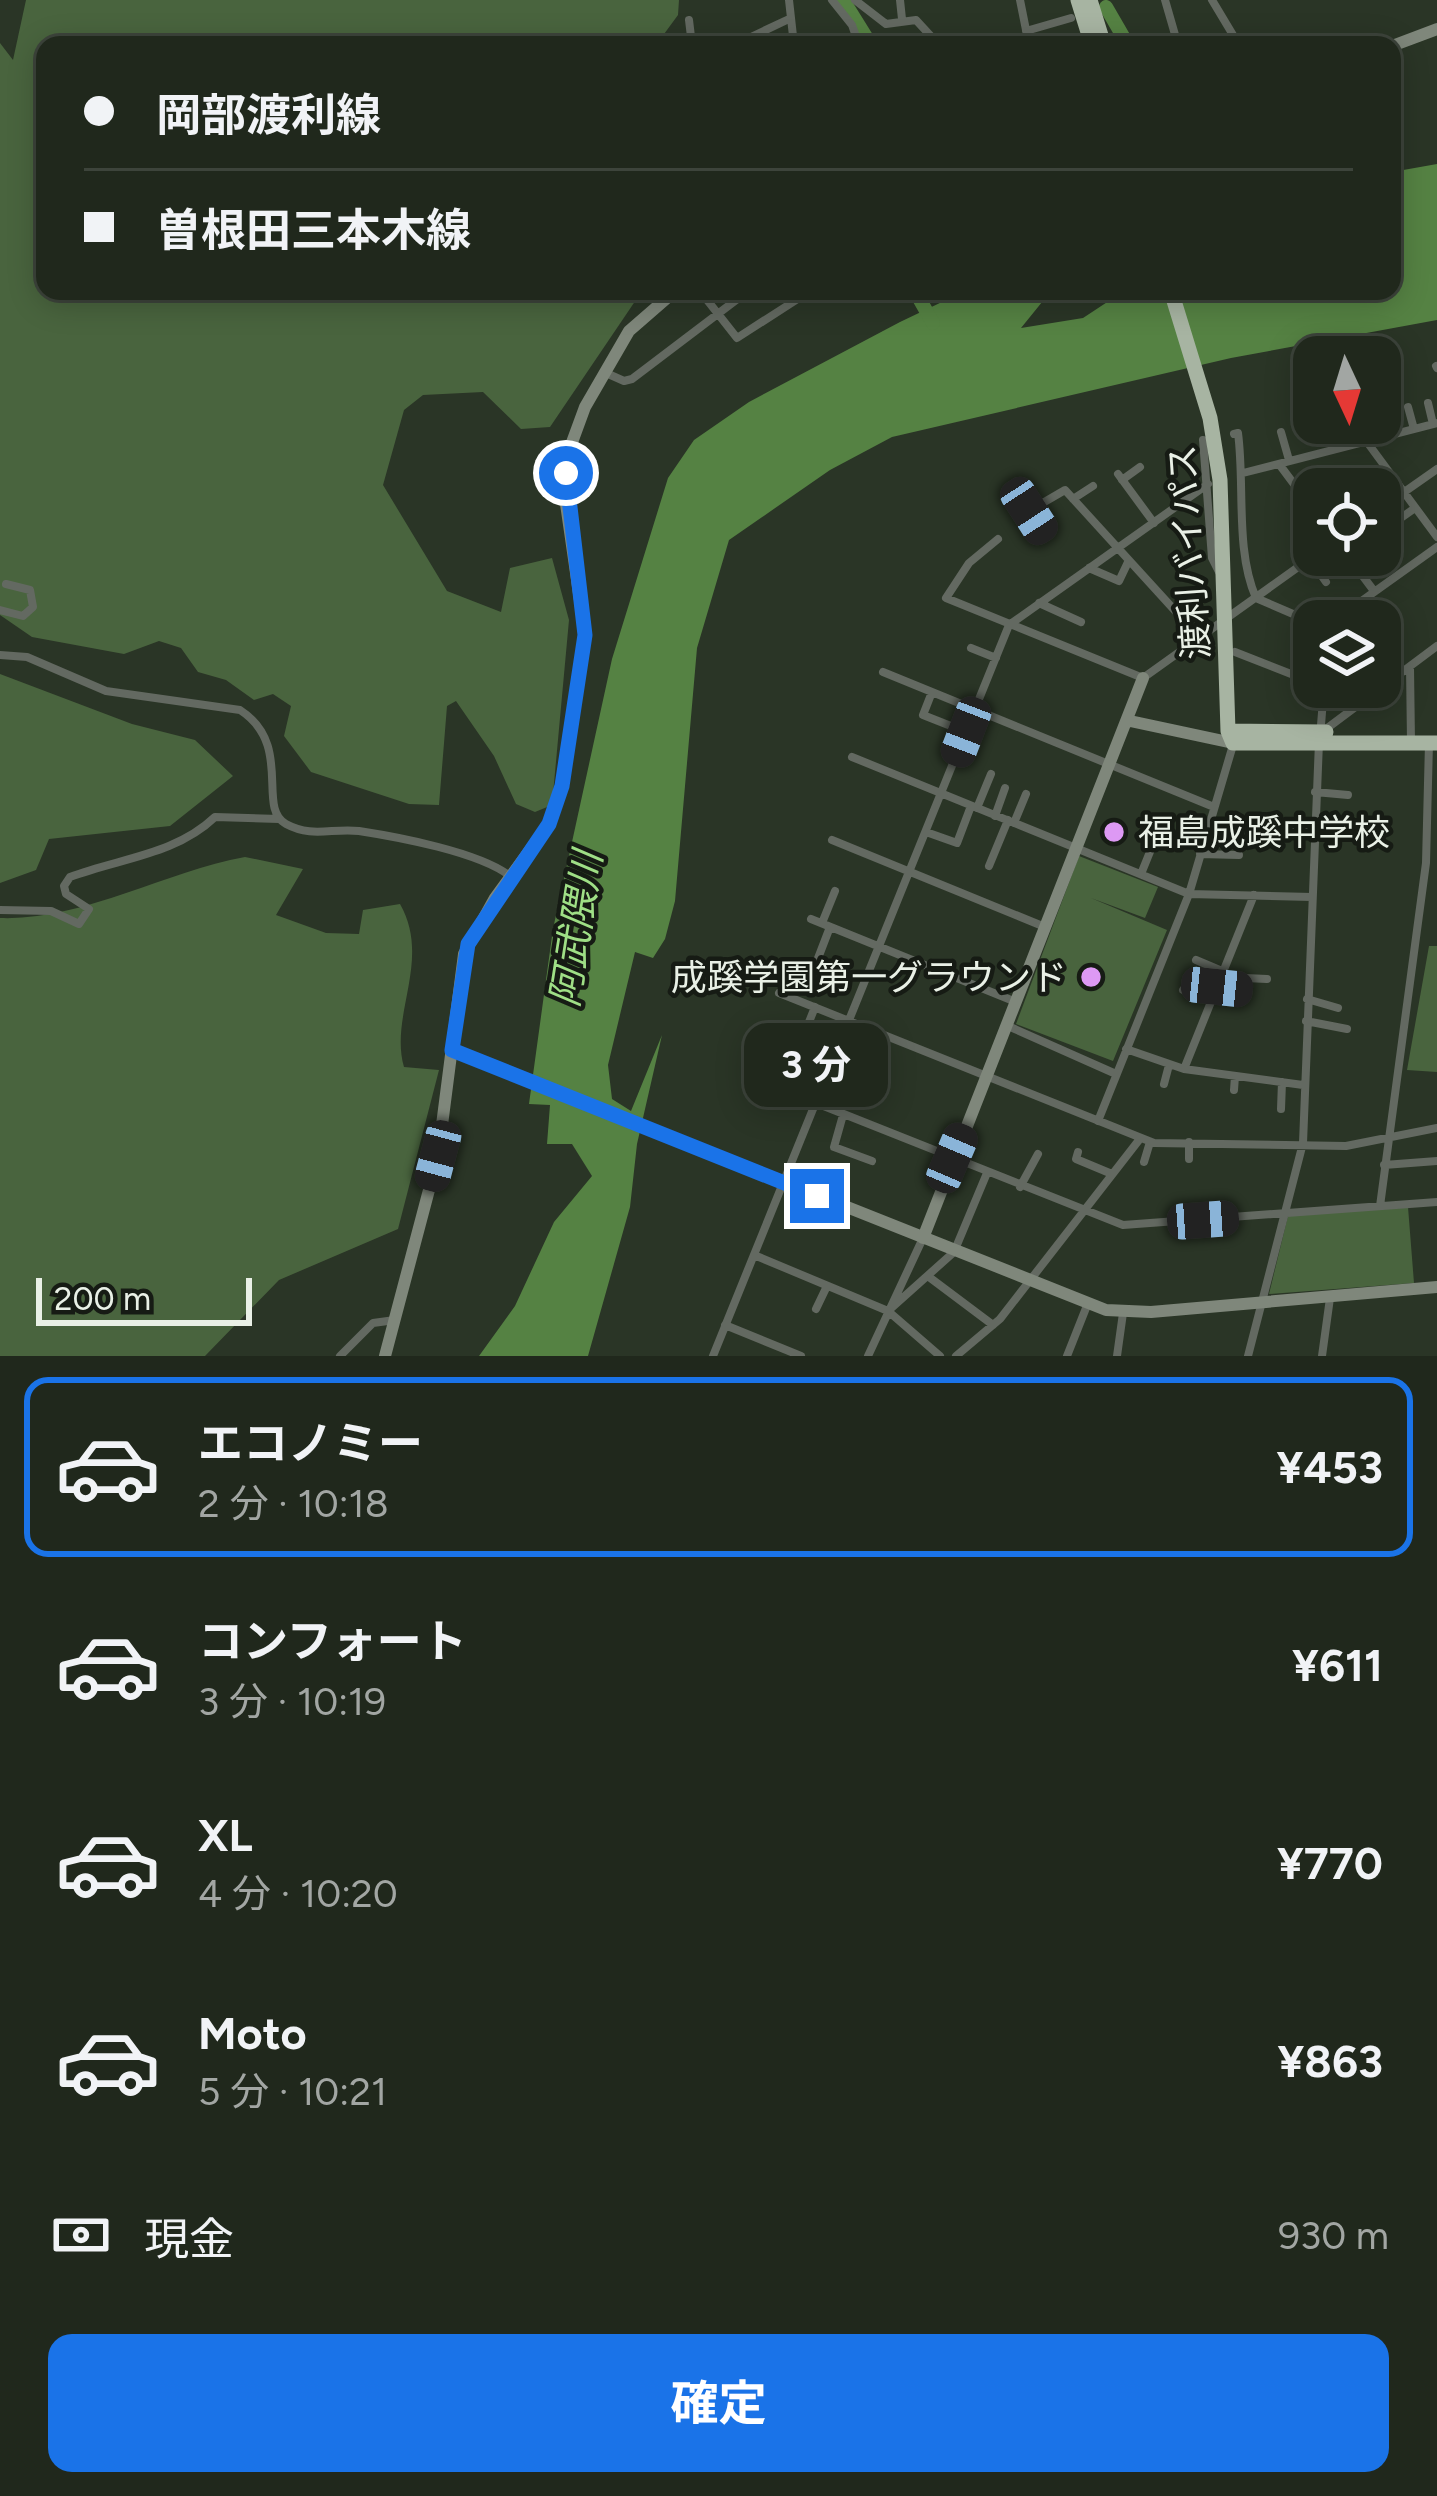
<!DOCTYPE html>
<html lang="ja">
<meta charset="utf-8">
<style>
body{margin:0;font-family:Figtree,"Noto Sans JP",sans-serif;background:#283025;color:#f1f3f6;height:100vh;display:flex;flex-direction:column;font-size:45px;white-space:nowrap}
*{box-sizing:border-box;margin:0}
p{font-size:39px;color:#a2a6a3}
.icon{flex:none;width:66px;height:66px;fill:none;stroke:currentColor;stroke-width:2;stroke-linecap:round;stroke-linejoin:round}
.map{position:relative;height:1356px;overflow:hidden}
.panel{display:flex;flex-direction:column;background:#20281c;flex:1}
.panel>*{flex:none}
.hud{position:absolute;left:36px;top:36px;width:1365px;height:264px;border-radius:24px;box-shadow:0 6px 30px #0003,0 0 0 3px #3d443b;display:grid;align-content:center;height:264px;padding:0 48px;background:#20281c}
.needle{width:78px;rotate:176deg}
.tools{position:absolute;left:1293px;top:336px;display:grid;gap:24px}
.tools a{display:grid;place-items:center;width:108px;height:108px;border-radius:24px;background:#20281c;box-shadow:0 6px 30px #0003,0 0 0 3px #3d443b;font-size:60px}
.scale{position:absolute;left:36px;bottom:30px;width:216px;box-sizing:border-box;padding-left:12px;border:6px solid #e9f0e6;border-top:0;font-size:33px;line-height:42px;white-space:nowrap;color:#e9f0e6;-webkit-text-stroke:9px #161b14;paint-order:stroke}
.end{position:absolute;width:54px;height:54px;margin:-27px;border:15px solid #1a73e8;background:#fff;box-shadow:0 0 0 6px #fff}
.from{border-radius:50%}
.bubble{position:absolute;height:84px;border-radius:24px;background:#20281c;box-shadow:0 6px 30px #0003,0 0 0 3px #3d443b;font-size:39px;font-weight:700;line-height:84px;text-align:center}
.car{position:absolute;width:36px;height:72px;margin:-36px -18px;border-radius:15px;box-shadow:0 0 9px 3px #0007;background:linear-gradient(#222 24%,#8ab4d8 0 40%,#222 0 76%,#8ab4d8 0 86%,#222 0)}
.hud b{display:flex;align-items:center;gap:42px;height:114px;font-size:45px}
.hud b+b{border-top:3px solid #3d443b}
.hud i{width:30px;height:30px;background:#f1f3f6}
ul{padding:21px 0 0;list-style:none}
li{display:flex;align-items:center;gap:36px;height:180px;margin:0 24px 18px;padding:0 24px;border:6px solid transparent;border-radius:24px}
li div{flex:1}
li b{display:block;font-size:45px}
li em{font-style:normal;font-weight:700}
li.current{border-color:#1a73e8}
li>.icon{width:108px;height:108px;stroke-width:1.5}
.pay{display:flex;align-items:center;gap:30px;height:132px;padding:0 48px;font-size:45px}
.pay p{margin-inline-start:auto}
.action{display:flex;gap:24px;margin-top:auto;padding:24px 48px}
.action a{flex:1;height:138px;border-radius:24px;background:#1a73e8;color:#fff;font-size:48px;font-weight:700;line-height:138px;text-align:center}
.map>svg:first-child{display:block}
.green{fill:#49643e}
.water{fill:#558243}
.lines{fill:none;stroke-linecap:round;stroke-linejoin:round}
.river{stroke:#558243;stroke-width:14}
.street{stroke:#636961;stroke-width:8}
.secondary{stroke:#7f877b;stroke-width:12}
.highway{stroke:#a7b4a2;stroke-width:15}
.route{stroke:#1a73e8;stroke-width:15}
.poi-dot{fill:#dd99f4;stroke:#161b14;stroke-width:4.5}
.labels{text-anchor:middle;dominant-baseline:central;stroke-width:9;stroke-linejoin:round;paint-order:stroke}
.street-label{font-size:36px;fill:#e9f0e6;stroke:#161b14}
.poi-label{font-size:36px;fill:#e9f0e6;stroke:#161b14;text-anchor:start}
.water-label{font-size:39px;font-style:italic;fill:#9fdf86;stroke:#161b14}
</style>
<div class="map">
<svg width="1437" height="1356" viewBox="0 0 1437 1356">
<rect width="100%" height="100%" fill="#2a3526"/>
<path class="green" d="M26 0H679L678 15 656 45H45V291H642L550 427 521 429 483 392 423 395 404 410 383 485 447 591 501 612 510 568 552 558 569 620 552 805 535 812 516 804 494 756 456 701 447 706 439 805 409 804 311 772 284 736 291 706 273 694 254 700 226 680 198 672 181 648 159 641 124 654 32 637 0 615V43L13 60Z
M0 674 132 724 195 740 233 776 170 826 49 839 36 870 0 883Z
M1079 856 1158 887 1145 918 1091 898 1167 930 1113 1061 1016 1024Z
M245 857 303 869 276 915 326 933 359 934 363 910 400 904C432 960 389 1015 404 1067L439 1070 398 1229 279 1280 205 1356H0V918C82 921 163 872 245 857Z
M1429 946H1437V1072L1407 1070Z
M1408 1207 1414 1283 1269 1294 1288 1216Z"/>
<path class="water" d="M1437 164V320L1231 358 892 437 830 470 729 540 697 648 675 901 665 939 653 958 635 952 608 1065 612 1099 631 1111 662 1035 637 1144 630 1207 588 1356H479L515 1306 554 1222 592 1176 572 1144H547L550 1105 529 1104 553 929 612 659 668 478 694 440 749 402 900 322 965 291H1051L1021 328 1083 318 1124 291H1392V172Z"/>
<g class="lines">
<path class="river" d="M843 0 871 45
M1106 7 1128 45
M915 291 933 323"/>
<path class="street" d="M789 0 794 45
M832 0 852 25 859 45
M855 0 886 24 916 20 939 45
M900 0 902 19
M1020 0 1029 45
M1165 0 1178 45
M1212 0 1239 45
M689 20 692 45
M1026 31 1071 18
M734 45 789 19
M992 45 1027 37
M700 291 737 338 810 291
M858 291V292
M1436 366 1437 368
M606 373 624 381 632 379 748 291
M1428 403 1433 424
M1408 407 1414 429
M1326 423 1333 449
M1281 432 1289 460
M1234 434 1238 433C1245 485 1235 550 1256 598L1314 623
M1203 440 1212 558 1219 572
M1367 442 1437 537
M1279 464 1314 511
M1243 473 1437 423
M1118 474 1154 523
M1122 480 1140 467
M1073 499 1093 486
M1386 505 1398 520 1415 508
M1380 509 1437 469
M1046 537 1029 511 1065 490 1199 637
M998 539 969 563 946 598 1143 678 1315 555
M1347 555 1374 591
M1310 559 1326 582
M1089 568 1119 581 1129 560
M1039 603 1081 622
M0 610 23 616 33 607 30 590 6 584
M1344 621 1356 605 1437 547
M971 648 996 658
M1235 652 1314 683
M0 655 27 657 106 691 240 710C294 745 256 808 286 824 312 838 331 828 359 831 398 837 479 852 510 876
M1410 667 1411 742
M883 672 1214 807
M932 692 923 715 966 732
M1321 725 1324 687
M852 757 1189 894 1312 897
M1315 792 1348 795
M977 808 991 774
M995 816 1005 788
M1014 823 1026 794
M1209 827 1313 828
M926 832 957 843 971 806
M832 840 1045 927
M1200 854 1239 855
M989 866 1008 820
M1141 874 1158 832
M0 910 51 911 79 924 89 909 66 894 64 886 70 877C120 858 175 855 215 817L279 819
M811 919 1016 1002
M822 923 835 891
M1196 960 1222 971
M815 966 830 927
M1217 987 1243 989 1245 978 1267 979
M1183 990 1211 1001
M779 993 1154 1143 1346 1146 1437 1128
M1307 999 1338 1008
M1306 1021 1347 1029
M1008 1026 1116 1074
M805 1032 815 1007
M1126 1049 1184 1069 1303 1085
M1184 1069 1254 895
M1164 1084 1169 1065
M1234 1090 1235 1076
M816 1103 1123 1225 1437 1202
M1281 1109 1282 1082
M843 1115 834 1147 872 1161
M1098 1121 1189 894 1233 745
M1078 1152 1076 1159 1112 1174
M1189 1159V1142
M1144 1162 1150 1142
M1384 1165 1437 1161
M1020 1187 1038 1154
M1380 1206 1426 863 1429 743
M754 1255 888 1311 940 1356
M929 1277 993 1325
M816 1309 827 1286
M888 1311 954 1252 987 1173
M725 1325 801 1356
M340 1356 373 1323 395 1320
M713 1356 1009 625 1208 484
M868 1356 923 1238
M956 1356 1000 1319 1139 1140
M1067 1356 1088 1303
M1117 1356 1123 1313
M1248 1356 1303 1143 1319 742 1322 732 1437 646
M1322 1356 1330 1298"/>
<path class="secondary" d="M1392 46 1437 29
M1130 721 1233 743
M452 1050 1106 1310 1151 1312 1437 1287
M923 1238 1143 678
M385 1356 438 1156 464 954 495 898 549 824 562 786 585 635 565 497 567 456 585 407 629 331 675 291"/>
<path class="highway" d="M1078 0 1092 45
M1090 0 1104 45
M1171 291 1210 418 1220 480 1228 731 1233 743H1437
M1228 731 1326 732"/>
</g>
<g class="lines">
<path class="route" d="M566 473 585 635 562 786 549 824 468 944 452 1050 817 1196"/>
</g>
<g class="poi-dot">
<circle cx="1114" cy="832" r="12"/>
<circle cx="1091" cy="977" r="12"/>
</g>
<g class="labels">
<g class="street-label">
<text transform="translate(1189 552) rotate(-94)">渡利バイパス</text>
</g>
<g class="poi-label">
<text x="1138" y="832">福島成蹊中学校</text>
<text x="1067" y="977" text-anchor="end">成蹊学園第一グラウンド</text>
</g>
<g class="water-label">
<text transform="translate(576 929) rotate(-81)">阿武隈川</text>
</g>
</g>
</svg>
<div class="tools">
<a><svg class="needle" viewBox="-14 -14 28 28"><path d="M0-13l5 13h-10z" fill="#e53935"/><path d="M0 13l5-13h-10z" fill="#a2a6a3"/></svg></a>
<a><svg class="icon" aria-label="locate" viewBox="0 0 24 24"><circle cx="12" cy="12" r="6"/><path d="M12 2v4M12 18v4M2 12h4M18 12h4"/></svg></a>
<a><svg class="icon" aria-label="layers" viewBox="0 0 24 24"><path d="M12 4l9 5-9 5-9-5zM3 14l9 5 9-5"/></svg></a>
</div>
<div class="scale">200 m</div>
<i class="end from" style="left:566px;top:473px"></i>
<i class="end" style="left:817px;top:1196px"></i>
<div class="bubble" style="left:744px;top:1023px;width:144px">3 分</div>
<i class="car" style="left:1029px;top:511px;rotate:147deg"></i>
<i class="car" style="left:966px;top:732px;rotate:201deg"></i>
<i class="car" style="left:1217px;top:987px;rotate:96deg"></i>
<i class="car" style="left:438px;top:1156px;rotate:195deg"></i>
<i class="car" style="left:952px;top:1158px;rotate:23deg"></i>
<i class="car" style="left:1203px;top:1220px;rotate:86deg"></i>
<div class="hud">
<b><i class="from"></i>岡部渡利線</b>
<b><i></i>曽根田三本木線</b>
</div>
</div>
<section class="panel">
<ul>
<li class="current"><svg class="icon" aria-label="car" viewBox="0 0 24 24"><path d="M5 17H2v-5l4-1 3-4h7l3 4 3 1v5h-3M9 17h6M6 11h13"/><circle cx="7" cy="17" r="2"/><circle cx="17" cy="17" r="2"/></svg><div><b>エコノミー</b><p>2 分 · 10:18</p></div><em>¥453</em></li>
<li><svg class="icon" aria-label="car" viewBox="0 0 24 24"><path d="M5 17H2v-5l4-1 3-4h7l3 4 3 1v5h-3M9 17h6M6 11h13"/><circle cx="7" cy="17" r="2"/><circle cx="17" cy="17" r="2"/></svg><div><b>コンフォート</b><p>3 分 · 10:19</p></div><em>¥611</em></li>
<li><svg class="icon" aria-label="car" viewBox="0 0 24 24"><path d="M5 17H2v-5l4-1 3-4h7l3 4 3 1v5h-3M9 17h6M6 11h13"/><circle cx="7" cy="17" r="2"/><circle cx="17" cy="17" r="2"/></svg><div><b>XL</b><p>4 分 · 10:20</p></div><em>¥770</em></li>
<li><svg class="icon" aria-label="car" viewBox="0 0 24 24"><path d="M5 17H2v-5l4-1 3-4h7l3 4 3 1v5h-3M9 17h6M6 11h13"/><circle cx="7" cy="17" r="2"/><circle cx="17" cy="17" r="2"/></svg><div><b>Moto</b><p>5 分 · 10:21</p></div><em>¥863</em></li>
</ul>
<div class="pay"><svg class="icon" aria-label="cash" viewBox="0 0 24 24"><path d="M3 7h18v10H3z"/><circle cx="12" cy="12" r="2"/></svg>現金<p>930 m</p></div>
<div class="action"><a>確定</a></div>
</section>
